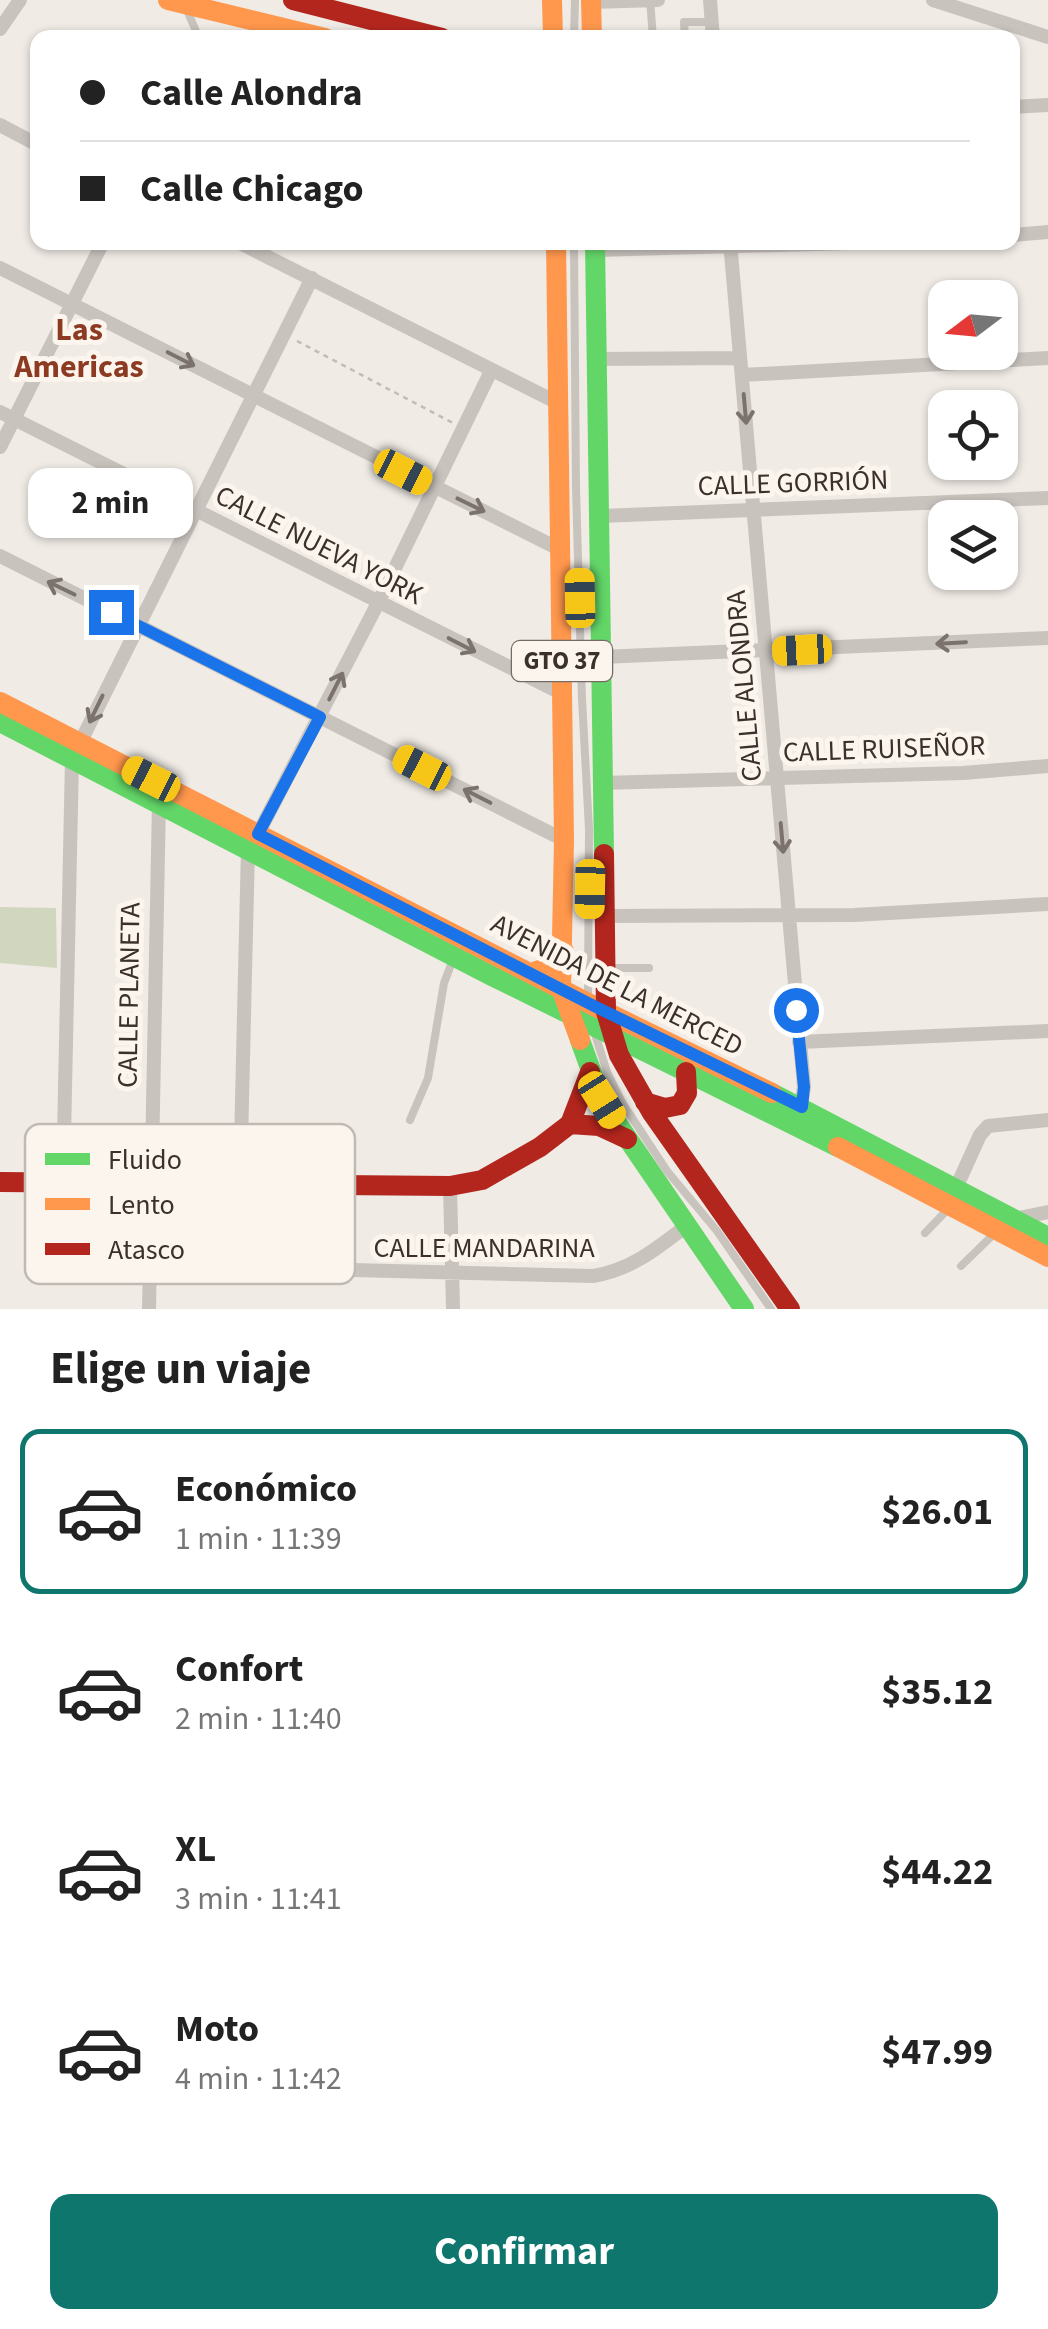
<!DOCTYPE html>
<html lang="es">
<meta charset="utf-8">
<style>
body{margin:0;font-family:"Source Sans 3",sans-serif;background:#f6f6f6;color:#222;height:100vh;display:flex;flex-direction:column;font-size:38px;white-space:nowrap}
*{box-sizing:border-box;margin:0}
p{font-size:32px;color:#767676}
.icon{flex:none;width:55px;height:55px;fill:none;stroke:currentColor;stroke-width:2;stroke-linecap:round;stroke-linejoin:round}
.map{position:relative;height:1309px;overflow:hidden}
.sheet{display:flex;flex-direction:column;background:#fff;flex:1}
.sheet>*{flex:none}
.hud{position:absolute;left:30px;top:30px;width:990px;height:220px;border-radius:20px;box-shadow:0 2px 8px #0004;display:grid;align-content:center;height:220px;padding:0 50px;background:#fff}
.needle{width:65px;rotate:254deg}
.fabs{position:absolute;left:928px;top:280px;display:grid;gap:20px}
.fabs a{display:grid;place-items:center;width:90px;height:90px;border-radius:20px;background:#fff;box-shadow:0 2px 8px #0004;font-size:50px}
.end{position:absolute;width:45px;height:45px;margin:-22px;border:12px solid #1a73e8;background:#fff;box-shadow:0 0 0 5px #fff}
.from{border-radius:50%}
.bubble{position:absolute;height:70px;border-radius:20px;background:#fff;box-shadow:0 2px 8px #0004;font-size:32px;font-weight:700;line-height:70px;text-align:center}
.car{position:absolute;width:30px;height:60px;margin:-30px -15px;border-radius:12px;box-shadow:0 0 8px 2px #0007;background:linear-gradient(#f5c518 24%,#345 0 40%,#f5c518 0 76%,#345 0 86%,#f5c518 0)}
.hud b{display:flex;align-items:center;gap:35px;height:95px;font-size:38px}
.hud b+b{border-top:2px solid #e0e0e0}
.hud i{width:25px;height:25px;background:#222}
ul{padding:0;list-style:none}
li{display:flex;align-items:center;gap:30px;height:165px;margin:0 20px 15px;padding:0 30px;border:5px solid transparent;border-radius:20px}
li div{flex:1}
li b{display:block;font-size:38px}
li em{font-style:normal;font-weight:700}
li.on{border-color:#0f766e}
li>.icon{width:90px;height:90px;stroke-width:1.5}
h2{padding:0 50px;font-size:45px;line-height:120px}
.action{display:flex;gap:20px;margin-top:auto;padding:20px 50px}
.action a{flex:1;height:115px;border-radius:20px;background:#0f766e;color:#fff;font-size:40px;font-weight:700;line-height:115px;text-align:center}
.map>svg:first-child{display:block}
.green{fill:#d1d6bf}
.lines{fill:none;stroke-linecap:round;stroke-linejoin:round}
.path{stroke:#c2bbb6;stroke-width:2.5;stroke-dasharray:5 5;stroke-linecap:butt}
.lane{stroke:#c9c3be;stroke-width:8}
.street{stroke:#c9c3be;stroke-width:14}
.fast{stroke:#63d668;stroke-width:20}
.slow{stroke:#ff974d;stroke-width:20}
.jam{stroke:#b3261e;stroke-width:20}
.oneway{stroke:#7b726d}
.route{stroke:#1a73e8;stroke-width:12}
.labels{text-anchor:middle;dominant-baseline:central;stroke-width:10;stroke-linejoin:round;paint-order:stroke}
.shield{fill:#fbf5ee;stroke:#756b66;stroke-width:2.5}
.shield-label{font-size:25px;font-weight:bold;fill:#3b302b}
.street-label{font-size:28px;fill:#3b302b;stroke:#fbf5ee}
.quarter-label{font-size:32px;font-weight:bold;fill:#8c3b22;stroke:#fbf5ee}
.key{fill:#fbf5ee;stroke:#c1bab4;stroke-width:2.5}
.key-label{font-size:28px;fill:#3b302b}
</style>
<div class="map">
<svg width="1048" height="1309" viewBox="0 0 1048 1309">
<rect width="100%" height="100%" fill="#f0ebe5"/>
<path class="green" d="M0 907 56 908 57 968 0 963Z"/>
<g class="lines">
<path class="path" d="M297 341 453 423"/>
<path class="lane" d="M650 0 653 38
M186 8 199 38
M574 38 575 0
M685 38 684 22H712
M574 242 576 488 582 699 589 829 588 998
M610 968H649
M594 1031 607 1072 623 1104 667 1171 717 1231 771 1309
M410 1120 428 1078 444 983 454 957
M925 1233 950 1207
M961 1266 997 1231"/>
<path class="street" d="M710 0 713 38
M933 0 1048 37
M591 2 658 0
M0 29 20 0
M1012 107 1048 105
M0 125 38 145
M1012 235 1048 232
M238 242 558 403
M730 242 804 1087 800 1113
M595 250 886 242
M0 268 561 550
M596 359 740 358
M742 375 1048 358
M0 412 563 694
M0 447 103 242
M601 516 1048 498
M0 556 564 840
M601 657 1048 638
M80 743 312 278
M602 783 963 773 1048 766
M258 834 378 603 491 371
M605 916 854 915 1048 904
M799 1042 1048 1031
M63 1183 72 759
M240 1185 248 847
M450 1186 453 1309
M956 1188 980 1135 988 1126 1048 1120
M1014 1219 1048 1212
M149 1265 593 1276C630 1270 655 1250 685 1227
M149 1309 159 802"/>
<path class="fast" d="M595 242 604 854
M0 722 492 976 838 1147
M580 1040 602 1101 744 1309
M772 1093 1048 1237"/>
<path class="slow" d="M168 0 325 38
M552 0 553 38
M591 0 592 38
M556 242 564 840 561 988 580 1040
M0 702 596 1007 772 1093
M531 973 548 967 564 951
M838 1147 1048 1257"/>
<path class="jam" d="M293 0 442 38
M604 854 606 1012 619 1055 652 1113 790 1309
M645 1102 665 1108 680 1105 687 1093 686 1072
M570 1124 599 1126 627 1139
M0 1182 450 1186 482 1180 540 1147 570 1124 590 1072"/>
</g>
<defs><path id="oneway-shaft" d="M-6 0H5M1.5-3L5.5 0L1.5 3" fill="none" stroke-width="1.6" stroke-linecap="round" stroke-linejoin="round" transform="scale(2.5)"/></defs>
<g class="oneway">
<use href="#oneway-shaft" transform="translate(181 359) rotate(27)"/>
<use href="#oneway-shaft" transform="translate(745 409) rotate(85)"/>
<use href="#oneway-shaft" transform="translate(471 505) rotate(26)"/>
<use href="#oneway-shaft" transform="translate(61 588) rotate(-154)"/>
<use href="#oneway-shaft" transform="translate(951 643) rotate(177)"/>
<use href="#oneway-shaft" transform="translate(462 645) rotate(27)"/>
<use href="#oneway-shaft" transform="translate(336 686) rotate(-63)"/>
<use href="#oneway-shaft" transform="translate(96 709) rotate(116)"/>
<use href="#oneway-shaft" transform="translate(477 796) rotate(-153)"/>
<use href="#oneway-shaft" transform="translate(782 838) rotate(85)"/>
</g>
<g class="lines">
<path class="route" d="M111 612 320 717 258 834 596 1007 802 1107 804 1087 796 1010"/>
</g>
<g class="labels">
<rect class="shield" x="512" y="641" width="100" height="40" rx="8"/>
<g class="shield-label">
<text x="562" y="661">GTO 37</text>
</g>
<g class="street-label">
<text transform="translate(793 483) rotate(-2)">CALLE GORRIÓN</text>
<text transform="translate(319 545) rotate(27)">CALLE NUEVA YORK</text>
<text transform="translate(744 686) rotate(-95)">CALLE ALONDRA</text>
<text transform="translate(884 749) rotate(-2)">CALLE RUISEÑOR</text>
<text transform="translate(617 985) rotate(27)">AVENIDA DE LA MERCED</text>
<text transform="translate(129 995) rotate(-89)">CALLE PLANETA</text>
<text x="484" y="1248">CALLE MANDARINA</text>
</g>
<g class="quarter-label">
<text x="79" y="330">Las<tspan x="79" dy="37">Americas</tspan></text>
</g>
</g>
<rect x="25" y="1124" width="330" height="160" rx="15" class="key"/>
<rect x="45" y="1153" width="45" height="12" fill="#63d668"/>
<rect x="45" y="1198" width="45" height="12" fill="#ff974d"/>
<rect x="45" y="1243" width="45" height="12" fill="#b3261e"/>
<g class="key-label">
<text x="108" y="1169">Fluido</text>
<text x="108" y="1214">Lento</text>
<text x="108" y="1259">Atasco</text>
</g>
</svg>
<div class="fabs">
<a><svg class="needle" viewBox="-14 -14 28 28"><path d="M0-13l5 13h-10z" fill="#e53935"/><path d="M0 13l5-13h-10z" fill="#767676"/></svg></a>
<a><svg class="icon" aria-label="locate" viewBox="0 0 24 24"><circle cx="12" cy="12" r="6"/><path d="M12 2v4M12 18v4M2 12h4M18 12h4"/></svg></a>
<a><svg class="icon" aria-label="layers" viewBox="0 0 24 24"><path d="M12 4l9 5-9 5-9-5zM3 14l9 5 9-5"/></svg></a>
</div>
<i class="end from" style="left:796px;top:1010px"></i>
<i class="end" style="left:111px;top:612px"></i>
<div class="bubble" style="left:28px;top:468px;width:165px">2 min</div>
<i class="car" style="left:403px;top:472px;rotate:117deg"></i>
<i class="car" style="left:580px;top:598px;rotate:359deg"></i>
<i class="car" style="left:802px;top:650px;rotate:267deg"></i>
<i class="car" style="left:422px;top:768px;rotate:297deg"></i>
<i class="car" style="left:151px;top:779px;rotate:297deg"></i>
<i class="car" style="left:590px;top:889px;rotate:181deg"></i>
<i class="car" style="left:602px;top:1100px;rotate:148deg"></i>
<div class="hud">
<b><i class="from"></i>Calle Alondra</b>
<b><i></i>Calle Chicago</b>
</div>
</div>
<section class="sheet">
<h2>Elige un viaje</h2>
<ul>
<li class="on"><svg class="icon" aria-label="car" viewBox="0 0 24 24"><path d="M5 17H2v-5l4-1 3-4h7l3 4 3 1v5h-3M9 17h6M6 11h13"/><circle cx="7" cy="17" r="2"/><circle cx="17" cy="17" r="2"/></svg><div><b>Económico</b><p>1 min · 11:39</p></div><em>$26.01</em></li>
<li><svg class="icon" aria-label="car" viewBox="0 0 24 24"><path d="M5 17H2v-5l4-1 3-4h7l3 4 3 1v5h-3M9 17h6M6 11h13"/><circle cx="7" cy="17" r="2"/><circle cx="17" cy="17" r="2"/></svg><div><b>Confort</b><p>2 min · 11:40</p></div><em>$35.12</em></li>
<li><svg class="icon" aria-label="car" viewBox="0 0 24 24"><path d="M5 17H2v-5l4-1 3-4h7l3 4 3 1v5h-3M9 17h6M6 11h13"/><circle cx="7" cy="17" r="2"/><circle cx="17" cy="17" r="2"/></svg><div><b>XL</b><p>3 min · 11:41</p></div><em>$44.22</em></li>
<li><svg class="icon" aria-label="car" viewBox="0 0 24 24"><path d="M5 17H2v-5l4-1 3-4h7l3 4 3 1v5h-3M9 17h6M6 11h13"/><circle cx="7" cy="17" r="2"/><circle cx="17" cy="17" r="2"/></svg><div><b>Moto</b><p>4 min · 11:42</p></div><em>$47.99</em></li>
</ul>
<div class="action"><a>Confirmar</a></div>
</section>
